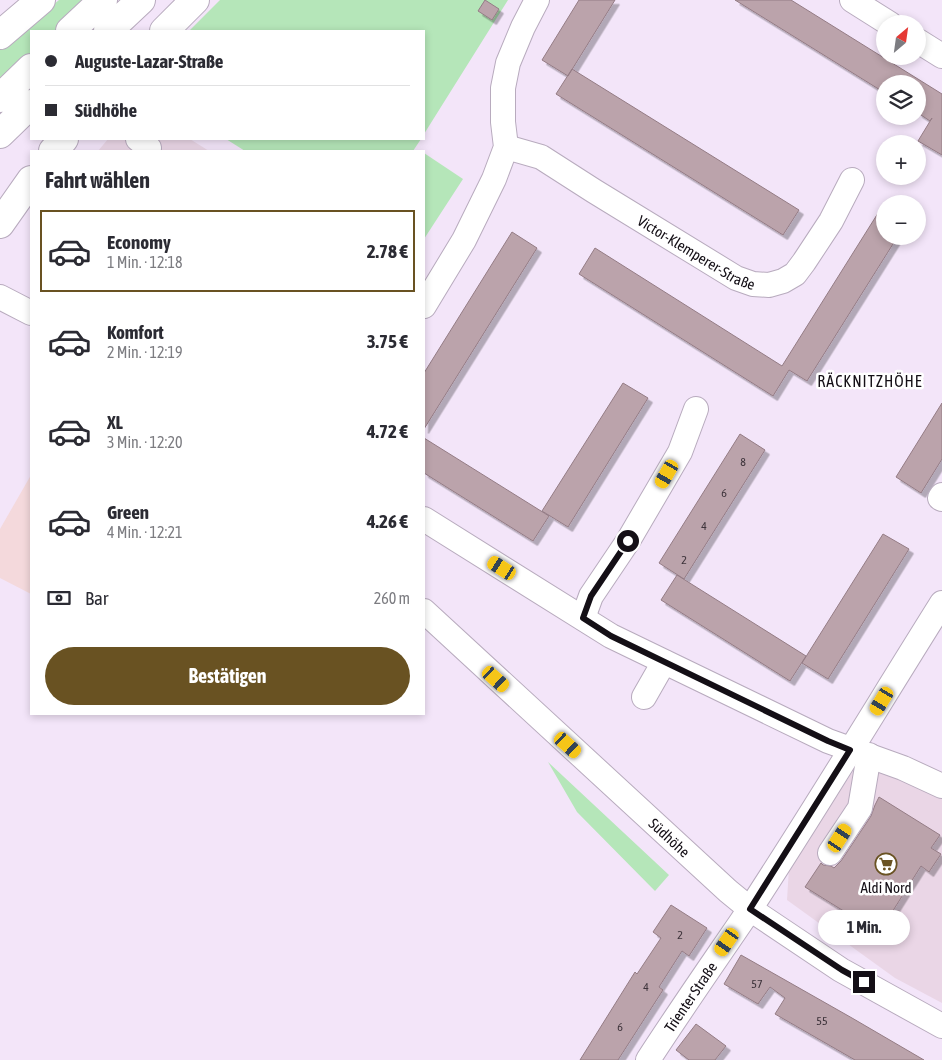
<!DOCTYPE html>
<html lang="de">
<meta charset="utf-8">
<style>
body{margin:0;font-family:"Asap Condensed",sans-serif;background:#f2f2f3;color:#2b2b33;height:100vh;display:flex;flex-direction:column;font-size:19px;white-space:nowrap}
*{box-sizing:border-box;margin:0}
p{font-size:16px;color:#7c7c81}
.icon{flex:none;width:28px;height:28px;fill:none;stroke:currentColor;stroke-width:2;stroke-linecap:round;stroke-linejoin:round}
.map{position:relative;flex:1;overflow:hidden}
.details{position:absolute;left:30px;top:150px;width:395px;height:565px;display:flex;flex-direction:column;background:#fff;border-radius:0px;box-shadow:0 2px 8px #0003}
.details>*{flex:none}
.top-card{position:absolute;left:30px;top:30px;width:395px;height:110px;border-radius:0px;box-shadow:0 2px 8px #0003;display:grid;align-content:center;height:110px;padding:0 15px;background:#fff}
.needle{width:32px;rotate:29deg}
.buttons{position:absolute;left:876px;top:15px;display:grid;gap:10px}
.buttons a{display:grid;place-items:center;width:50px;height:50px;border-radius:50%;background:#fff;box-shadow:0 2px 8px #0003;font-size:25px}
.end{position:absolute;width:22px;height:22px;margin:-11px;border:6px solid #140f16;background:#fff;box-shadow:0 0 0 2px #fff}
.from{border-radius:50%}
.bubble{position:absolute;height:35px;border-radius:18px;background:#fff;box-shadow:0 2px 8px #0003;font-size:16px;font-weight:700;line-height:35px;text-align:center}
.car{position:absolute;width:15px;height:30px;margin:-15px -8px;border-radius:6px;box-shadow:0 0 4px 1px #0007;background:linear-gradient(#f5c518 24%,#345 0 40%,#f5c518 0 76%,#345 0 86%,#f5c518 0)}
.top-card b{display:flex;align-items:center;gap:18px;height:48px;font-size:19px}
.top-card b+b{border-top:1px solid #e1e1e2}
.top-card i{width:12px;height:12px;background:#2b2b33}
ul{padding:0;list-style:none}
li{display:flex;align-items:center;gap:15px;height:82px;margin:0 10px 8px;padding:0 5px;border:2px solid transparent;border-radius:0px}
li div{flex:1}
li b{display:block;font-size:19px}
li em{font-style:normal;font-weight:700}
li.active{border-color:#695222}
li>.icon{width:45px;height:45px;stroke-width:1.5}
h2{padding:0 15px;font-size:22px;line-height:60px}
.pay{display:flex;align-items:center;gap:12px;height:55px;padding:0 15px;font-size:19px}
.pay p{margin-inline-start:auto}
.action{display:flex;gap:10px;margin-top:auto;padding:10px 15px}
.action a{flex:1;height:58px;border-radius:30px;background:#695222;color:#fff;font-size:20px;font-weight:700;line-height:58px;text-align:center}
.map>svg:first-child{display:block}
.commercial{fill:#ead6e6}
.education{fill:#f4d9dc}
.green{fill:#b5e6b9}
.building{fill:#bba3ab;stroke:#947c85;filter:url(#shadow)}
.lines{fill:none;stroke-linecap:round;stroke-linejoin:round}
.minor-casing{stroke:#b8abbe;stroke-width:26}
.major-casing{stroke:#b8abbe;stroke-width:30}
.minor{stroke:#fff;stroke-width:24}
.major{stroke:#fff;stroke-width:28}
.route{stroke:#140f16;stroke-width:6}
.labels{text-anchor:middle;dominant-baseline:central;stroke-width:5;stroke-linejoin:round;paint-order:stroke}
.number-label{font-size:12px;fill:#3e343b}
.street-label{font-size:15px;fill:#140f16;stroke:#fff}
.poi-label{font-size:15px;fill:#140f16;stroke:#fff}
.neighbourhood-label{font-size:16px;letter-spacing:1px;fill:#140f16;stroke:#fff}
</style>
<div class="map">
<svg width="942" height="1060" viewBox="0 0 942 1060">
<defs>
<filter id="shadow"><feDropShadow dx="4.5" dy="4.5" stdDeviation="0" flood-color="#0004"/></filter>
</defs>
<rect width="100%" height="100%" fill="#f3e5f9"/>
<path class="commercial" d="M108 139H190L209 151H98Z
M855 768 898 774 942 794V1003L895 978 787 900 789 868Z"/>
<path class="education" d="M31 475V594L0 578V529Z"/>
<path class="green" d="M59 0H92L59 31H31V57L0 86V49Z
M220 0H508L424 134V31H189Z
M226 139H421L413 151H245Z
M424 153 463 179 424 239Z
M548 762 669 875 655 891 577 812Z"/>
<path class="building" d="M485 0 499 9 492 20 478 11Z
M579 0H615L568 76 542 60Z
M735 0H791L942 94V155L918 141 932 118 930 121 918 113V84H885V93Z
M572 69 799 210 783 235 556 94Z
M885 202V236H898L807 381 789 370 773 396 579 274 595 248 782 366Z
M512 232 537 248 424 429V373Z
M623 383 648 398 568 527 542 511Z
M942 403V459L921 493 896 477Z
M740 434 765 450 684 579 659 563Z
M424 438 549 516 533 541 424 473Z
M883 534 909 549 828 679 802 663Z
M677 575 806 656 790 681 661 600Z
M879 797 940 835 931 848 941 854 929 872 921 866 879 933 805 887 821 863 823 865 831 866 834 868 841 861 871 816 875 805Z
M671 905 707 928 689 956 682 951 659 987 663 990 618 1060H580L635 972 637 974 661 938 653 932Z
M741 955 852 1018 924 1060H855L775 1014 785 998 770 987 758 1004 724 984Z
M696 1024 726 1046 715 1060H689L676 1050Z"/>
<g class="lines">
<g class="minor-casing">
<g id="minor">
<path d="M852 0 890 24"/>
<path d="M918 41 942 56"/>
<path d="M138 139 149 148"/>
<path id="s1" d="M506 147 541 157 594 191 736 278 753 284 769 285 783 281 795 274 804 262 831 221 852 180"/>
<path d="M0 297 31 313"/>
<path d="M424 306 464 240 494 179 506 147 503 122V88L508 63 523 27 537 0"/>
<path d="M942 495 940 498 942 499"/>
<path d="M424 519 611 636 828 741 903 768 942 786"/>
<path id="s2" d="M424 611 728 891 750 909 841 970 942 1026"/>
<path d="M583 618 591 596 628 541 680 452 696 409"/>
<path d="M644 697 664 662"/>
<path d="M830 853 860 808 869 755"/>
<path id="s3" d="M648 1060C681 1009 716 959 750 909 816 808 878 705 942 603"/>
</g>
</g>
<g class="major-casing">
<path id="major" d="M70 31 103 0
M108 31 141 0
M164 31 195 0
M0 35 41 0
M0 98 31 68
M0 134 31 104
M53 151 64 139
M0 224 31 180"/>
</g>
<use href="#minor" class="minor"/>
<use href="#major" class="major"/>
</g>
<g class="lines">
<path class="route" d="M628 541 591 596 583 618 611 636 828 741 850 750 750 909 842 970 864 982"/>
</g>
<defs>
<g id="supermarket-ring" transform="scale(1.125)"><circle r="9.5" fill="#fff" stroke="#695222" stroke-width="1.5"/><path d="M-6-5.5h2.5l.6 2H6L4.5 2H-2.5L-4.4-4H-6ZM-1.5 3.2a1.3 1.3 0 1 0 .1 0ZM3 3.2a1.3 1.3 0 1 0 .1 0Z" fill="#695222"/></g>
</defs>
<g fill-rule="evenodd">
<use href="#supermarket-ring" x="886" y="864"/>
</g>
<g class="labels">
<g class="number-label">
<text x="743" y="462">8</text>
<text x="724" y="493">6</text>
<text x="704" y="526">4</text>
<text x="684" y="560">2</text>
<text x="680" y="935">2</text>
<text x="757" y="984">57</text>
<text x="646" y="987">4</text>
<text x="822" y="1021">55</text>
<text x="620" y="1027">6</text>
</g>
<g class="street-label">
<text stroke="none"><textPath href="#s1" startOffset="219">Victor-Klemperer-Straße</textPath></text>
<text stroke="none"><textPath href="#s2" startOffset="334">Südhöhe</textPath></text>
<text stroke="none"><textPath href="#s3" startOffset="76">Trienter Straße</textPath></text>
</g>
<g class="poi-label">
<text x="886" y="887">Aldi Nord</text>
</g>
<g class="neighbourhood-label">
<text x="870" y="381">RÄCKNITZHÖHE</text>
</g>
</g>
</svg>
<div class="buttons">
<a><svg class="needle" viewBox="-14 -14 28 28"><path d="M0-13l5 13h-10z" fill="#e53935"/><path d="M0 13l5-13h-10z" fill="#7c7c81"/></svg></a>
<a><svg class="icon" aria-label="layers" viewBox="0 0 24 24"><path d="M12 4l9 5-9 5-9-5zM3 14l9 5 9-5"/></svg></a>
<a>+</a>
<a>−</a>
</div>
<i class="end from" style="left:628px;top:541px"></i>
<i class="end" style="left:864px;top:982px"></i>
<div class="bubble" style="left:818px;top:910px;width:92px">1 Min.</div>
<i class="car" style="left:667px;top:474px;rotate:210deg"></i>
<i class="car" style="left:502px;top:568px;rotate:302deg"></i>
<i class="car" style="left:496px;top:679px;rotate:132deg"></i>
<i class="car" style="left:882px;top:701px;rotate:211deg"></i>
<i class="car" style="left:568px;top:745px;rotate:132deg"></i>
<i class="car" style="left:840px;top:838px;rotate:33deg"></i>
<i class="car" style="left:727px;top:942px;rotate:215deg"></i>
<div class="top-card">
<b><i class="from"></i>Auguste-Lazar-Straße</b>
<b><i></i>Südhöhe</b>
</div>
<section class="details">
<h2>Fahrt wählen</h2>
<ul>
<li class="active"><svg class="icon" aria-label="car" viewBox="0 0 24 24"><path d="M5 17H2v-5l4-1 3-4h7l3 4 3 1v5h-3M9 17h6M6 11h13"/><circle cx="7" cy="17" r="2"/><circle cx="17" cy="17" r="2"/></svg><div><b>Economy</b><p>1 Min. · 12:18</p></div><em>2.78 €</em></li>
<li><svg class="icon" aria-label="car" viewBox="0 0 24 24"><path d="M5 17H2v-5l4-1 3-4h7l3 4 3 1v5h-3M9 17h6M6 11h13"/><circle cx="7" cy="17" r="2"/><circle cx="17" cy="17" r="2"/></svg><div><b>Komfort</b><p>2 Min. · 12:19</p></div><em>3.75 €</em></li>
<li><svg class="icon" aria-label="car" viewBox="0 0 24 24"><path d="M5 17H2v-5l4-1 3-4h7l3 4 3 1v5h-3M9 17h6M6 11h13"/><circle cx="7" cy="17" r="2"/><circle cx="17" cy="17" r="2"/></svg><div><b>XL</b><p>3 Min. · 12:20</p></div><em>4.72 €</em></li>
<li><svg class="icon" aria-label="car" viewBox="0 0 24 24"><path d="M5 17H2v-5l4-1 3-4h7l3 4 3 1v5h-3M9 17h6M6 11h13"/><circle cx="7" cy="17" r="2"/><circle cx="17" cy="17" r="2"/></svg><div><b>Green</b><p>4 Min. · 12:21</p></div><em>4.26 €</em></li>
</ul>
<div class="pay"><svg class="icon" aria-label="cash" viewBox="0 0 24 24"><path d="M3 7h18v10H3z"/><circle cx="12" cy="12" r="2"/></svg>Bar<p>260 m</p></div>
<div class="action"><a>Bestätigen</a></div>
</section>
</div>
